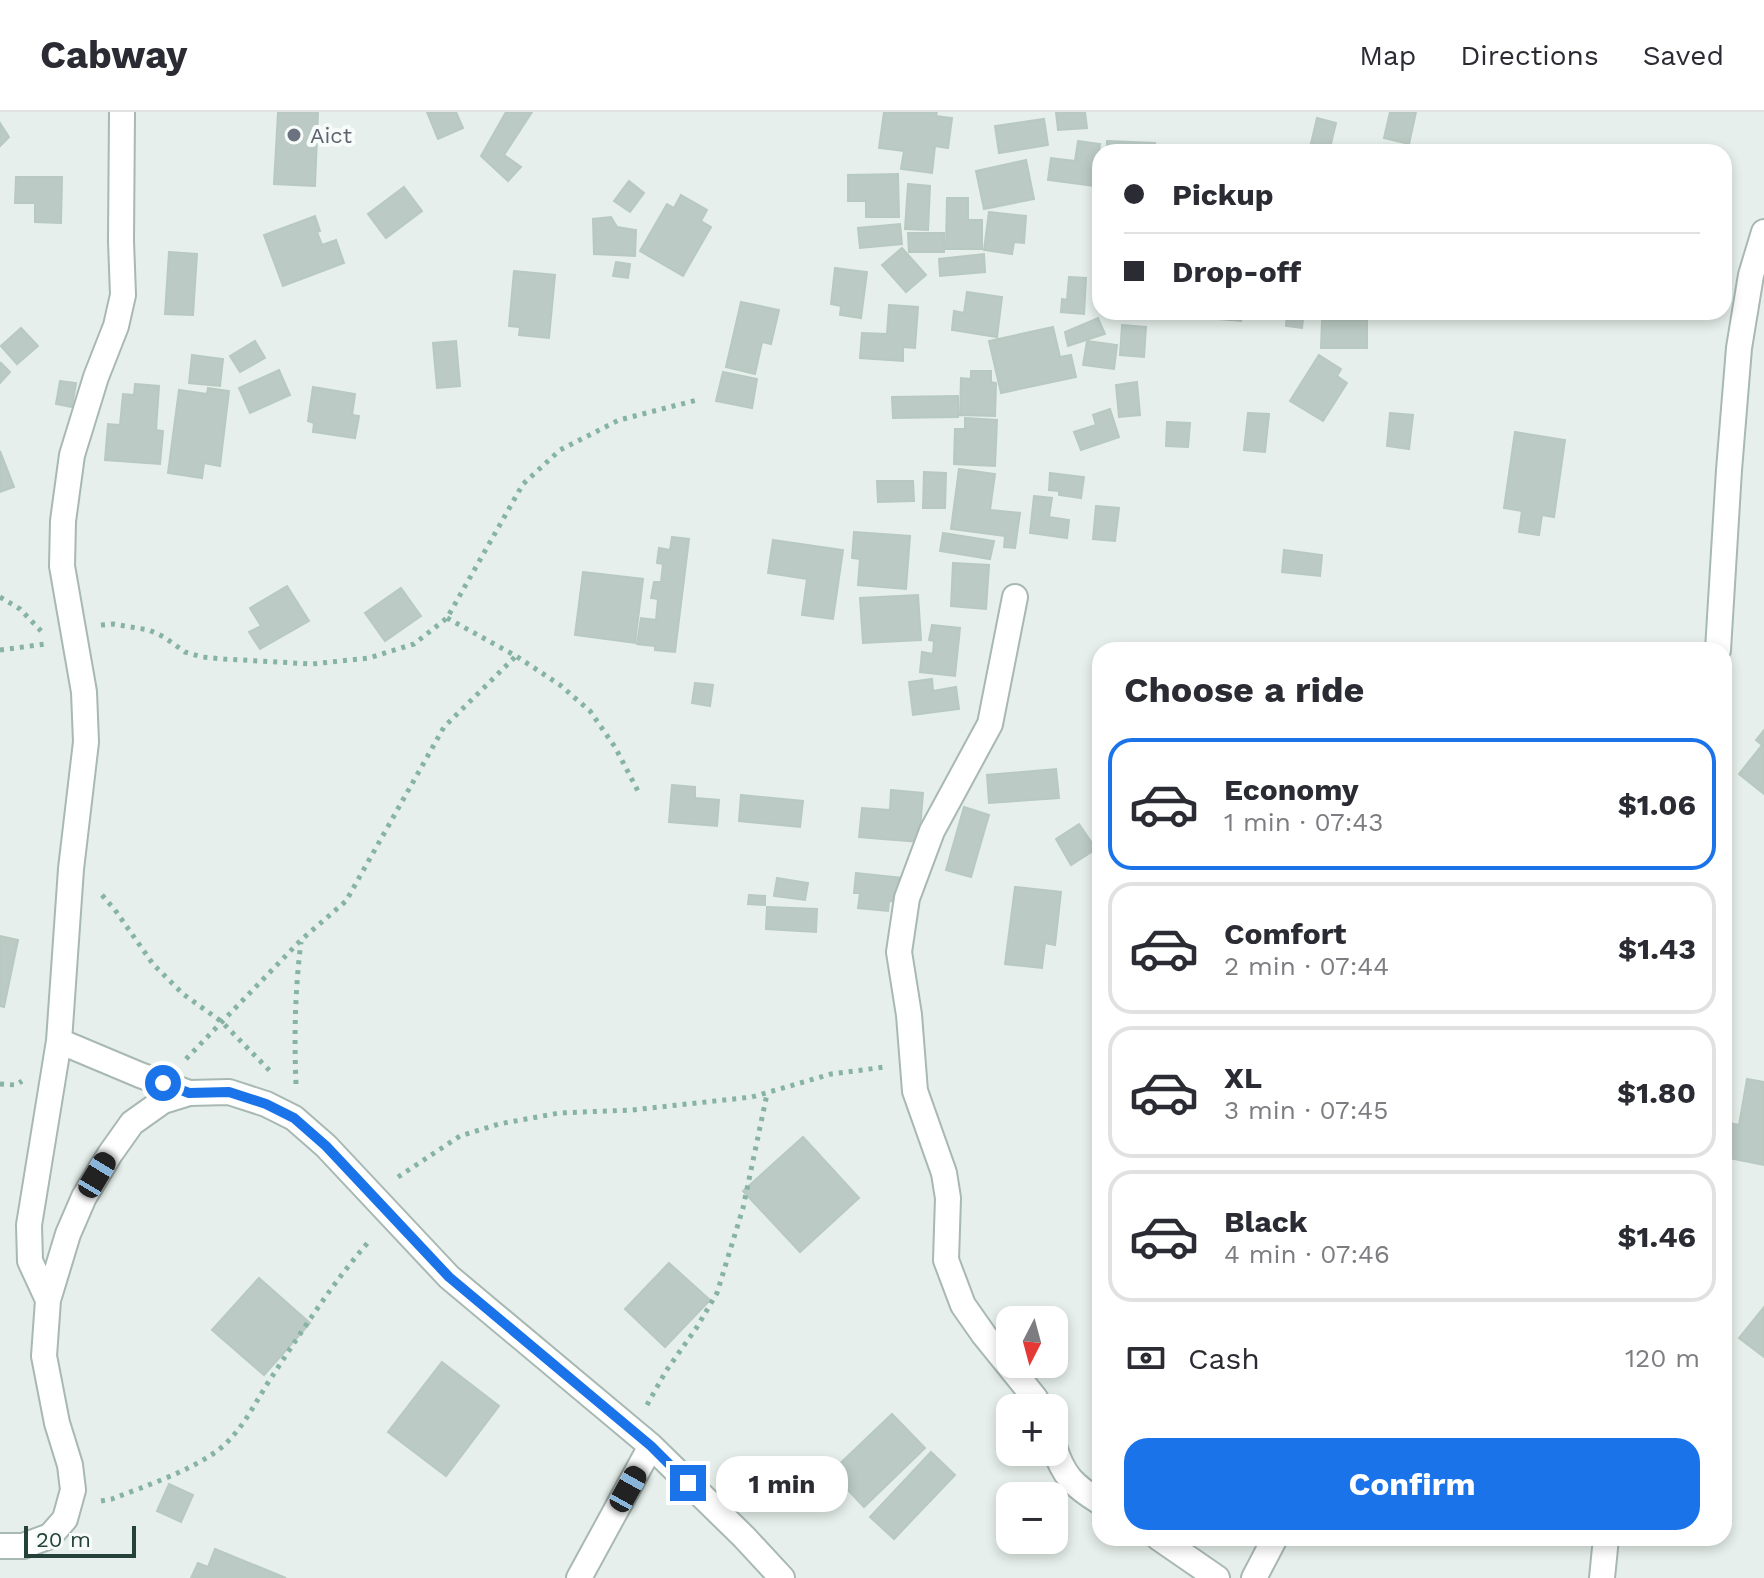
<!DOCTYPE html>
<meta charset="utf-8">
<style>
body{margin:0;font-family:"Work Sans",sans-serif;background:#f7f7f7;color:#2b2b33;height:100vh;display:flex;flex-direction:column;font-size:30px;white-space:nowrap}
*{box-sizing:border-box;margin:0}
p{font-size:26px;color:#7c7c81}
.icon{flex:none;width:44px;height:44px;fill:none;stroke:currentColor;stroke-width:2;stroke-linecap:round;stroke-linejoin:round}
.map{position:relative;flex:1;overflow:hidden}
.drawer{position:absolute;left:1092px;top:530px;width:640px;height:904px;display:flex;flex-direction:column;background:#fff;border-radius:24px;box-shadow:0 4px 12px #0003}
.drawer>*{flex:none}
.banner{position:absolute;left:1092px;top:32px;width:640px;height:176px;border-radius:24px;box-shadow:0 4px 12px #0003;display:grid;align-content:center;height:176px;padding:0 32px;background:#fff}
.needle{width:52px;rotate:186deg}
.buttons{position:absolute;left:996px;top:1194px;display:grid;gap:16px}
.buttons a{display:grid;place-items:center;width:72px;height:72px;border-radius:16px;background:#fff;box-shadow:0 4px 12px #0003;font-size:40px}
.scale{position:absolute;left:24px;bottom:20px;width:112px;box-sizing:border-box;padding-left:8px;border:4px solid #24423a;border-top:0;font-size:22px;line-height:28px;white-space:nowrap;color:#24423a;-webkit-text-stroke:6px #f7fbf9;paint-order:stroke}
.end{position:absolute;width:36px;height:36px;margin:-18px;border:10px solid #1a73e8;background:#fff;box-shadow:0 0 0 4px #fff}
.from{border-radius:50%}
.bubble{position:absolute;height:56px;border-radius:24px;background:#fff;box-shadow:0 4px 12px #0003;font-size:26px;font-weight:700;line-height:56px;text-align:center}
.car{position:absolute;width:24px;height:48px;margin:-24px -12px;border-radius:10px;box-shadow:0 0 6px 2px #0007;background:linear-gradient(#222 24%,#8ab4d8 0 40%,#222 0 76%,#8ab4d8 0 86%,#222 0)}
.banner b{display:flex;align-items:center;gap:28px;height:76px;font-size:30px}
.banner b+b{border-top:2px solid #e1e1e2}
.banner i{width:20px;height:20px;background:#2b2b33}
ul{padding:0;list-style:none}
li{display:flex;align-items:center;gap:24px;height:132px;margin:0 16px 12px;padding:0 16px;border:4px solid #e1e1e2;border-radius:24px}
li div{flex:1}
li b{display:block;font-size:30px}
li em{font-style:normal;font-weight:700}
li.active{border-color:#1a73e8}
li>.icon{width:72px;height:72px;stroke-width:1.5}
h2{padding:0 32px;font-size:36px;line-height:96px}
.pay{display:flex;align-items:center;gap:20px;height:88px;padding:0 32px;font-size:30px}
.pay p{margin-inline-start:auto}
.cta{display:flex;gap:16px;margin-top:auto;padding:16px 32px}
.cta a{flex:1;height:92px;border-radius:24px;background:#1a73e8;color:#fff;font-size:32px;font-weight:700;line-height:92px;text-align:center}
header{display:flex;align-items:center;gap:48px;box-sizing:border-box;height:112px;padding:0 40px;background:#fff;border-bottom:2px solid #e1e1e2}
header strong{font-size:38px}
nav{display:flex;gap:44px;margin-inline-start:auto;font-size:28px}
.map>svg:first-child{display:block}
.building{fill:#bbcac4;stroke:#b8c9c2;stroke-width:2}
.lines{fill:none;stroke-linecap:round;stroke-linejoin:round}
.street-casing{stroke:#a8b8b2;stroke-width:28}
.path{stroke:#86b3a5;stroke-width:5;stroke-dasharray:4 6;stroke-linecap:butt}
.street{stroke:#fff;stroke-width:24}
.route{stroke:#1a73e8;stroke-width:10}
.worship-dot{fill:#6b7280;stroke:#f7fbf9;stroke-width:3}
.labels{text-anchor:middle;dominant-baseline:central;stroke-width:8;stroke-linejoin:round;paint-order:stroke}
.worship-label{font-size:22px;fill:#5b616d;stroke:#f7fbf9;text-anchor:start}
</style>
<header>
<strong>Cabway</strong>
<nav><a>Map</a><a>Directions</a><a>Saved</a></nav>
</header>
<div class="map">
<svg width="1764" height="1466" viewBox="0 0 1764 1466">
<rect width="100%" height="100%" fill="#e6efeb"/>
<path class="building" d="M278 0H318L315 74 274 72Z
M427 0H456L463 16 438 27Z
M506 0H532L504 43 521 55 508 69 481 44Z
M884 0H937L936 4 952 6 948 36 935 34 932 61 901 57 904 39 879 36Z
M1056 0H1085L1087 16 1058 18Z
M1390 0H1416L1409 32 1384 26Z
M1317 6 1336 11 1329 40H1309Z
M1044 7 1048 33 999 41 995 14Z
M0 11 9 25 0 34Z
M1078 29 1100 32 1094 74 1048 68 1051 46 1075 49Z
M1107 29 1155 31V40H1107Z
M1026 48 1034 87 984 97 976 59Z
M898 62 899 105H866V89H848V63Z
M16 65H62L61 111 35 110V91H15Z
M629 69 644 81 630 100 614 89Z
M908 72 930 74 928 118 905 117Z
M404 75 422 99 386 126 368 102Z
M681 83 707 98 701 109 711 115 683 164 640 139 667 92 674 96Z
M947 86H968V108H982V137H946Z
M989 100 1026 104 1024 131 1014 130 1012 142 984 138Z
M315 104 320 119 317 120 322 133 336 128 344 151 283 174 264 123Z
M611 105 617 115 636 118 635 144 594 142 593 107Z
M900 112 902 132 860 136 858 116Z
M908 121H944V140H909Z
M902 136 926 163 906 180 882 153Z
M169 140 197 142 193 203 165 202Z
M984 142 985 160 940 164 939 147Z
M616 150 630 152 628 166 613 164Z
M835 156 867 160 861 206 840 203 841 194 831 192Z
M514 159 555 163 549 226 519 223 520 215 509 214Z
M1069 165 1086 166 1084 202 1061 200 1062 187 1067 188Z
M967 180 1002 185 997 225 952 218 954 199 964 201Z
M741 190 779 198 771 232 762 230 755 262 726 255Z
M889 193 918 195 915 236 903 235V249L860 246 862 221 887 222Z
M1220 200H1242L1241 209 1219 207Z
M1287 200H1304L1302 216 1286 214Z
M1098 206 1105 222 1068 234 1065 220Z
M1322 208H1367V236H1321Z
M1122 213 1146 215 1144 245 1120 243Z
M1053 215 1060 245 1071 243 1076 265 1001 281 989 229Z
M21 216 38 234 17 252 1 234Z
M255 229 265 246 240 260 230 244Z
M456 229 460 274 437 276 433 231Z
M1087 229 1117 233 1114 257 1083 253Z
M192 243 223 247 220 274 189 271Z
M1319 243 1341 257 1337 264 1347 271 1323 309 1290 289Z
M1 251 10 260 0 271V253Z
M279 258 290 283 250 301 239 276Z
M971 259H991V270L996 271 995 304 960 303 961 266 971 267Z
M723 260 757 267 752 296 716 289Z
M60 269 76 271 72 295 56 292Z
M1137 270 1140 303 1119 305 1116 273Z
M135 272 159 274 156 318 163 319 160 352 105 348 108 312 120 313 123 282 134 283Z
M313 275 355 282 352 303 359 304 355 326 313 320 314 311 308 309Z
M208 276 229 279 220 354 204 351 202 366 168 361 179 278 207 282Z
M958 284V305L893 306 892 285Z
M1110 297 1119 325 1081 338 1074 320 1096 313 1093 303Z
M1248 301 1269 302 1265 340 1244 338Z
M1390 301 1413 303 1409 337 1387 334Z
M965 306 997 308 995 354 954 352 955 317H965Z
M1167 310 1190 311 1188 335 1166 334Z
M1515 320 1565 328 1554 405 1542 403 1539 423 1519 420 1522 399 1504 396Z
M0 339 14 375 0 380Z
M959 357 995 362 990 398 1020 401 1015 436 1004 435 1005 424 951 417Z
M924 360 946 361 945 396H923Z
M1050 361 1084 365 1081 386 1059 383V379L1049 378Z
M877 369H913L914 389 878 390Z
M1034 384 1052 386 1049 405 1069 408 1067 426 1030 421Z
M1096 394 1119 396 1115 429 1093 427Z
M854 420 910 424 906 477 858 473 860 447 852 446Z
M943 421 994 429 990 447 940 439Z
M672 425 689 427 675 540 655 538V534L637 532 641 506 656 508 658 487 651 486 654 470H661L663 452 657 451 659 436 670 438Z
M773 428 843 438 833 507 802 503 807 467 768 461Z
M1284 438 1322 443 1320 464 1282 460Z
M953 451 989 453 986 497 951 494Z
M583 460 643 467 635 531 575 523Z
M287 474 309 509 260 537 249 520 261 514 250 496Z
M401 476 421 504 385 529 365 501Z
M918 483 921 528 863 531 860 486Z
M932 513 960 516 955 564 920 560 922 540 933 542 934 529 929 528Z
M932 567 933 579 956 575 959 597 913 603 909 570Z
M695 571 713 573 710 594 692 591Z
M1764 618V682L1739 662 1762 633 1756 628Z
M1056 657 1059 686 989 691 987 663Z
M672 673 695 675V686L719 688 717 714 669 710Z
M891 678 923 681 919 730 859 725 862 696 890 698Z
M741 683 803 689 800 715 739 709Z
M964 695 989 703 971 765 946 758Z
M1079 712 1096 737 1071 753 1056 727Z
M856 761 902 766 899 790 889 789 888 799 858 796 860 781H854Z
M777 766 808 771 805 788 774 784Z
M1015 775 1061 780 1055 833 1045 831 1042 856 1005 852Z
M749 783 765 784V793L748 792Z
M767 795 817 797 816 820 766 817Z
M0 824 18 828 4 895 0 894Z
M1747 967 1764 970V1053L1724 1045V1010L1739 1013Z
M803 1025 859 1086 800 1140 743 1079Z
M669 1151 710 1188 665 1235 625 1197Z
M259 1166 310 1211 264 1263 212 1218Z
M1764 1195V1245L1739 1226Z
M442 1250 499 1294 446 1364 388 1320Z
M892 1302 925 1336 864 1395 831 1360Z
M931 1340 955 1363 894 1427 870 1405Z
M169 1372 193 1383 181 1410 157 1399Z
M215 1437 286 1466H191L198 1451 208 1455Z"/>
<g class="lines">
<g class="street-casing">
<path id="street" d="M1015 485 990 612 932 719 907 786 899 840 909 903 915 979 944 1061 948 1086 946 1148 963 1193 984 1223 1035 1286 1040 1296
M1718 538 1729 358 1739 236 1751 163 1764 120
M59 929 140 963 189 981
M48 1188 30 1149 29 1113 59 929 71 757 86 630 84 580 62 454 63 409 72 343 96 265 116 214 123 183 121 129 122 0
M1054 1334C1063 1364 1074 1374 1100 1390
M1159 1426 1217 1466
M0 1434H23L50 1424 65 1407 73 1378 70 1353 57 1311 44 1244 48 1188 68 1122 84 1085 110 1042 132 1011 163 989 189 981 229 980 266 992 294 1006 326 1034 449 1165 651 1334 744 1425 782 1466
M579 1466 651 1334
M1254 1466 1275 1426
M1602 1466 1606 1426"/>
</g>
<path class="path" d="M0 485 20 497 41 519
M447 506 516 544 560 573 590 599 615 635 639 681
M101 513 113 512 149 518 164 525 185 540 202 545 224 547 312 552 369 546 414 532 447 506 523 372 560 338 619 308 697 288
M0 538 46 532
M102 783 115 798 153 852 183 882 222 910 271 960
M186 947 301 828 346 789 444 615 516 544
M0 972 16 973 22 969
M296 972C294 924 295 878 301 830
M398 1065 460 1024 499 1012 559 1001 632 998 752 985 831 962 885 955
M647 1293 666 1259 697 1215 717 1181 743 1096 767 982
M101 1389 112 1387C145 1374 188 1360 217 1339 242 1320 254 1292 271 1266 302 1219 333 1170 371 1127"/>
<use href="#street" class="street"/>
</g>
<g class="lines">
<path class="route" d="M163 971 189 981 229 980 266 992 294 1006 326 1034 449 1165 651 1334 688 1371"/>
</g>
<circle class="worship-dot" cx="294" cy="23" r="8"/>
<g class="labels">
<g class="worship-label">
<text x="310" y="23">Aict</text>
</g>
</g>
</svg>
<div class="buttons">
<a><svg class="needle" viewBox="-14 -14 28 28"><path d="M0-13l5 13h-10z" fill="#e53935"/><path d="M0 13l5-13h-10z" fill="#7c7c81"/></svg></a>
<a>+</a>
<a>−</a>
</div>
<div class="scale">20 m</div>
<i class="end from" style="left:163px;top:971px"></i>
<i class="end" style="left:688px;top:1371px"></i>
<div class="bubble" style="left:716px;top:1344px;width:132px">1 min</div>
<i class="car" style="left:97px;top:1063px;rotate:31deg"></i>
<i class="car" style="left:628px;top:1377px;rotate:29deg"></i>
<div class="banner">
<b><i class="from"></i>Pickup</b>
<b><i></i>Drop-off</b>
</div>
<section class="drawer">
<h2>Choose a ride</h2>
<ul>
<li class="active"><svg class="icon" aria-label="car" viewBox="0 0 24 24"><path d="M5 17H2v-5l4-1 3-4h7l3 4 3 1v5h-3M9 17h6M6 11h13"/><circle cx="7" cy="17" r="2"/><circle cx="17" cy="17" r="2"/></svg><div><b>Economy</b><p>1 min · 07:43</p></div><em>$1.06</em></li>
<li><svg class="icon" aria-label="car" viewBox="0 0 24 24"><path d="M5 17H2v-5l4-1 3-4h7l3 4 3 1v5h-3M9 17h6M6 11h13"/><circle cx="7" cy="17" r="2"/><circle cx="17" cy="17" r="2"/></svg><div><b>Comfort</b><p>2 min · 07:44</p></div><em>$1.43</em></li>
<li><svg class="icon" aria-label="car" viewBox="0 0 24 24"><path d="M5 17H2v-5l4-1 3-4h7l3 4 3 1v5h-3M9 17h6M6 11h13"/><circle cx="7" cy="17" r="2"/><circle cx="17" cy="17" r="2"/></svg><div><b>XL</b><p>3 min · 07:45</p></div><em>$1.80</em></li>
<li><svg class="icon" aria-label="car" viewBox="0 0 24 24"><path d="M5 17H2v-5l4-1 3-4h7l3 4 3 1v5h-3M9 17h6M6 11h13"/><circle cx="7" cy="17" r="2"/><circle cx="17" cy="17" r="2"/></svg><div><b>Black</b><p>4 min · 07:46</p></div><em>$1.46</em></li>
</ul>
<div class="pay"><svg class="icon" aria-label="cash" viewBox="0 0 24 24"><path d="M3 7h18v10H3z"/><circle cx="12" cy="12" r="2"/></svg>Cash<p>120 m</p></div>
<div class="cta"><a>Confirm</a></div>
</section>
</div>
